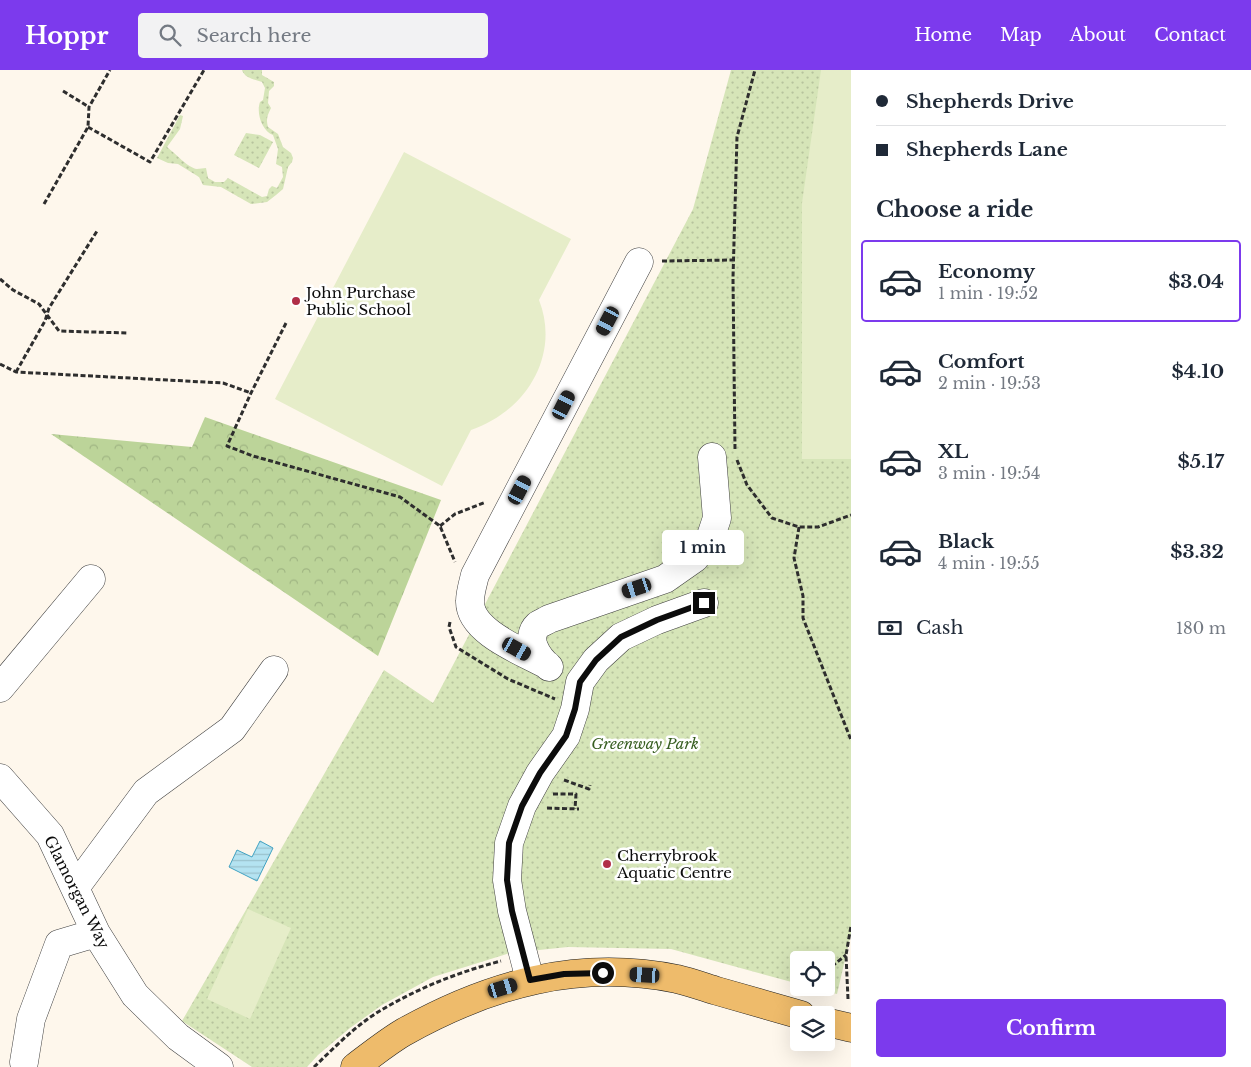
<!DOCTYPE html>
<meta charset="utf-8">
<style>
body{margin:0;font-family:"Libre Baskerville",serif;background:#f2f2f3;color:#1f2937;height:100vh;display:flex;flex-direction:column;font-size:19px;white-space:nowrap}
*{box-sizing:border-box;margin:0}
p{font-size:16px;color:#747a83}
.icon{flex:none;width:28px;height:28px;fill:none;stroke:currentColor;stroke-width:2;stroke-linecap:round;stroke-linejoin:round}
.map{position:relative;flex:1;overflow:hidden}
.sheet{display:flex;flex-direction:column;background:#fff;width:400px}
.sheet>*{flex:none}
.top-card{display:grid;align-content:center;height:110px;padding:0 25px;background:#fff}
.fabs{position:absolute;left:790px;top:881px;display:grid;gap:10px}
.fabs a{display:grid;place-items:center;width:45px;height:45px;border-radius:5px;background:#fff;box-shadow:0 5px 20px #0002;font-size:25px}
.end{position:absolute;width:22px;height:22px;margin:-11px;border:6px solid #0c0c0c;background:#fff;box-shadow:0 0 0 2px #fff}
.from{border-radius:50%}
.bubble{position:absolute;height:35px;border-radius:5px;background:#fff;box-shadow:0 5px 20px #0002;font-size:16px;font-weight:800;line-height:35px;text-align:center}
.car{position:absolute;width:15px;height:30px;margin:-15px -8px;border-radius:6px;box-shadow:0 0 4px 1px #0007;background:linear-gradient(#222 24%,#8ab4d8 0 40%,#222 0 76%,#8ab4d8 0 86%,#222 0)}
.top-card b{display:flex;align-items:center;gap:18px;height:48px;font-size:19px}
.top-card b+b{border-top:1px solid #e0e1e3}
.top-card i{width:12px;height:12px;background:#1f2937}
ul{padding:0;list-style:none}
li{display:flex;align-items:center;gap:15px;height:82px;margin:0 10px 8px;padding:0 15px;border:2px solid transparent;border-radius:5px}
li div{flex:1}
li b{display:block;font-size:19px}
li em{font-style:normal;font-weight:800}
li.active{border-color:#7c3aed}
li>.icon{width:45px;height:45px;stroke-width:1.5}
h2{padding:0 25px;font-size:22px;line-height:60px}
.pay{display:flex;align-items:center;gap:12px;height:55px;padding:0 25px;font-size:19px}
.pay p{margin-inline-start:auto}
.action{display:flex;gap:10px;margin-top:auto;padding:10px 25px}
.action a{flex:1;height:58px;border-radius:5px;background:#7c3aed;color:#fff;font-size:20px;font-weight:800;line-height:58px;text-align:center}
header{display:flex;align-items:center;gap:30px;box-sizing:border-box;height:70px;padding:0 25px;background:#7c3aed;color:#fff}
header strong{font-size:24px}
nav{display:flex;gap:28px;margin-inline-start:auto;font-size:18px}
.search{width:350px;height:45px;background:#f2f2f3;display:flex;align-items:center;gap:12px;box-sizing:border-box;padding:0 18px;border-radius:5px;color:#747a83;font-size:19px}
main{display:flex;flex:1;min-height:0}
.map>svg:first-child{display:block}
.forest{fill:url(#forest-crowns)}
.park{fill:url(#park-dots)}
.pitch{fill:#e6edc9}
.water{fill:url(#water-rules);stroke:#41a2c2}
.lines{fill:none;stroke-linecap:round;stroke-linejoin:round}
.minor-casing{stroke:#3f3f3f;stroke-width:29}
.major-casing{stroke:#1d1d1d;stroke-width:29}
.path{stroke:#2e2e2e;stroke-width:3;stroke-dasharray:5 2.5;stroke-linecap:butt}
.minor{stroke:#fff;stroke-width:28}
.major{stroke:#eebb6b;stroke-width:28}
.route{stroke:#0c0c0c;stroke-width:6}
.poi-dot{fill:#b02f48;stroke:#fff;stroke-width:2}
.labels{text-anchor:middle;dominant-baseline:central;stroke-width:5;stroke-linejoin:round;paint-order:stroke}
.poi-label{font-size:15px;fill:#0c0c0c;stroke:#fff;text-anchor:start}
.park-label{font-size:15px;font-style:italic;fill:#375e21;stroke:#fff}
.street-label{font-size:15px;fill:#0c0c0c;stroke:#fff}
</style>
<header>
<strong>Hoppr</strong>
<div class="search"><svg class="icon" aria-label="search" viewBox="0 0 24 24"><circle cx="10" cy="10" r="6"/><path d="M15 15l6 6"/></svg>Search here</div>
<nav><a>Home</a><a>Map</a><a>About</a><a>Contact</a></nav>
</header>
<main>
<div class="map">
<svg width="851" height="997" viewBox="0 0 851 997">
<defs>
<pattern id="forest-crowns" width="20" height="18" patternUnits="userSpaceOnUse" patternTransform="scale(1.25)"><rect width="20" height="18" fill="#bcd499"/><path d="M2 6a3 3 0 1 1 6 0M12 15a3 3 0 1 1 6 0" fill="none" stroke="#a0b583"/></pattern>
<pattern id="park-dots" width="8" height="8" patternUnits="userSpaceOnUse" patternTransform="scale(1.25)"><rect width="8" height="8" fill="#d6e5b8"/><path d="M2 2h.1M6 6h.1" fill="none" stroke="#b6c39d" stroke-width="1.8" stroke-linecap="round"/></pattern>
<pattern id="water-rules" width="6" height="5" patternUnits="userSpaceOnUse" patternTransform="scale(1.25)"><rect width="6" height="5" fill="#b4e3f1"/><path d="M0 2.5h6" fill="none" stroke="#9ac2cd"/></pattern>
</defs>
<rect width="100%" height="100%" fill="#fef7ec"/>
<path class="forest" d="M205 347 441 430 378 586 51 364 192 377Z"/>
<path class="park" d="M242 0H262V5L274 12V16L269 21 268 33 271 38C267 46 266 49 268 57L278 64 283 77 291 83 293 88 292 92 288 97 283 119 276 125 267 132 251 134 221 117 203 115 199 107 178 94 168 93 157 88 180 45 183 46 180 59 167 77C175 83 188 98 197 99 200 99 203 98 206 98L208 108 215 112H224L228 108 262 127 267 126 269 119 272 116 277 118 283 107 282 97 276 94 278 79 273 65C262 61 256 43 260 32L263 30 265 18 262 12C255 9 245 9 242 0Z
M731 0H851V864L837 924 813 918H826V890H799V914L671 879 568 877 510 883 433 907 382 935 350 958 318 985 307 997H252L182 951 384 600 433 633 693 139Z
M246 63 260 65 273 72 259 98 234 85Z"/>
<path class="pitch" d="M821 0H851V389H802V133Z
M404 82 571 169 539 230C561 286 525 342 471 360L442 416 275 329Z
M248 839 291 858 250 949 207 929Z"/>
<path class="water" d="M260 771 273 778 257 811 229 797 237 780 252 787Z"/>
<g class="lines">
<g class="minor-casing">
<path id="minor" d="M547 595C524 582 469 562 470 531 470 523 473 513 475 505L639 192
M549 597C538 588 524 568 538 555 541 553 546 551 549 549L665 509 695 488 711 466 717 448 712 387
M0 618 91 509
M0 708 50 765 96 863 135 925 178 967 219 997
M75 818 146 722 232 659 274 600
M530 910 512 841 507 810 509 773 522 736 540 703 566 666 575 639 580 612 596 590 621 567 657 550 704 533
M24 992 31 949 59 874 96 863"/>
</g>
<g class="major-casing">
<path id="major" d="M826 952 851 958
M355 997C371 985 387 972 404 962 490 914 578 889 677 909 690 912 704 917 717 921 745 929 773 937 801 945"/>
</g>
<path class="path" d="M63 21 89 37
M88 57 150 92 204 0
M44 134 88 57 89 37 110 0
M662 191 734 190
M0 209 13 220 39 234 59 261 127 263
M286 253 251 323 227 376 253 386 400 427 440 456 455 492
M0 294 16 302 223 313 251 323
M16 302 45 251 49 238 97 161
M735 379 733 208 737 67 755 0
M737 390 747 415 772 448 799 457H818L851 445
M440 456 455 444 486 432
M799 457 794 488 803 526V548L851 670
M450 552 449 557 456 577 508 609 555 629
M564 710 589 719 590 715
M553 724H576L575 739
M547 738 579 739
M826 901 846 885
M848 929 846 885 851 856
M314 997C334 978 354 957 378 942 416 919 458 902 501 891"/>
<use href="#minor" class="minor"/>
<use href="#major" class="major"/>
</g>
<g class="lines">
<path class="route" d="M603 903 564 904 530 910 512 841 507 810 509 773 522 736 540 703 566 666 575 639 580 612 596 590 621 567 657 550 704 533"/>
</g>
<g class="poi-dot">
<circle cx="296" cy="231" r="5"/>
<circle cx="607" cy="794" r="5"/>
</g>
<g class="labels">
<g class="poi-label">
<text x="306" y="222">John Purchase<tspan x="306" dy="17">Public School</tspan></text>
<text x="617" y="785">Cherrybrook<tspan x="617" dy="17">Aquatic Centre</tspan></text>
</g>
<g class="park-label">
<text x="645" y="673">Greenway Park</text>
</g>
<g class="street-label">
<text transform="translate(77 822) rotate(63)">Glamorgan Way</text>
</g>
</g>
</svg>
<div class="fabs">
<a><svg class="icon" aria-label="locate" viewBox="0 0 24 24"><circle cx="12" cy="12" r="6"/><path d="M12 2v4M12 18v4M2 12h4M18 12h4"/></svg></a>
<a><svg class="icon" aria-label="layers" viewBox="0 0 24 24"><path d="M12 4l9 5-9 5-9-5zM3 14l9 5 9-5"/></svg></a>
</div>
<i class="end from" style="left:603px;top:903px"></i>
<i class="end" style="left:704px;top:533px"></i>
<div class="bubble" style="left:662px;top:460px;width:82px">1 min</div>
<i class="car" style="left:608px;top:251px;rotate:208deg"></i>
<i class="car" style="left:564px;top:335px;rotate:27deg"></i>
<i class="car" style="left:520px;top:420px;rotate:28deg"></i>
<i class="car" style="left:637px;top:518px;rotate:252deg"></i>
<i class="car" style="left:517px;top:579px;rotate:119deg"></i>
<i class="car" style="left:645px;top:905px;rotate:273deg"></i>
<i class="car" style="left:503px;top:918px;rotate:73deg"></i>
</div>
<section class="sheet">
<div class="top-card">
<b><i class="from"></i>Shepherds Drive</b>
<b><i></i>Shepherds Lane</b>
</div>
<h2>Choose a ride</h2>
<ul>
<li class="active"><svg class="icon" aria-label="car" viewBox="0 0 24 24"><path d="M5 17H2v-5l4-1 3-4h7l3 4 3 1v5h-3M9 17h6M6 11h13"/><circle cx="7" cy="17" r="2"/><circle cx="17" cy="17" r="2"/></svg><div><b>Economy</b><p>1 min · 19:52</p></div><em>$3.04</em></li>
<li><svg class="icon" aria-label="car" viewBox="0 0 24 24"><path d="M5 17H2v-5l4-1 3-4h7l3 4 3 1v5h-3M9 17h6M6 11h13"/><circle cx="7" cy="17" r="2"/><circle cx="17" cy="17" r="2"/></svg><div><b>Comfort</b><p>2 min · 19:53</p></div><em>$4.10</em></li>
<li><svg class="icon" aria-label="car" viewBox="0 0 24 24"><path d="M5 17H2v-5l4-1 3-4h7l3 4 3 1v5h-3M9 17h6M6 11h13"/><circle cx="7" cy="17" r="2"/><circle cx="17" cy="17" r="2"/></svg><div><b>XL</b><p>3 min · 19:54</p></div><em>$5.17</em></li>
<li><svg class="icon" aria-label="car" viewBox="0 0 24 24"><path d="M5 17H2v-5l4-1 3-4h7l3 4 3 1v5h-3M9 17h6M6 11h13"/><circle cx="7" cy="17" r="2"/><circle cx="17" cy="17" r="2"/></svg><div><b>Black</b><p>4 min · 19:55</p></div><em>$3.32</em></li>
</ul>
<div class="pay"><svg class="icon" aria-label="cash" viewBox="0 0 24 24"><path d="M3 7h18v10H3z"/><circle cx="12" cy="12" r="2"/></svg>Cash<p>180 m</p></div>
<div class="action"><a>Confirm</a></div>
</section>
</main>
